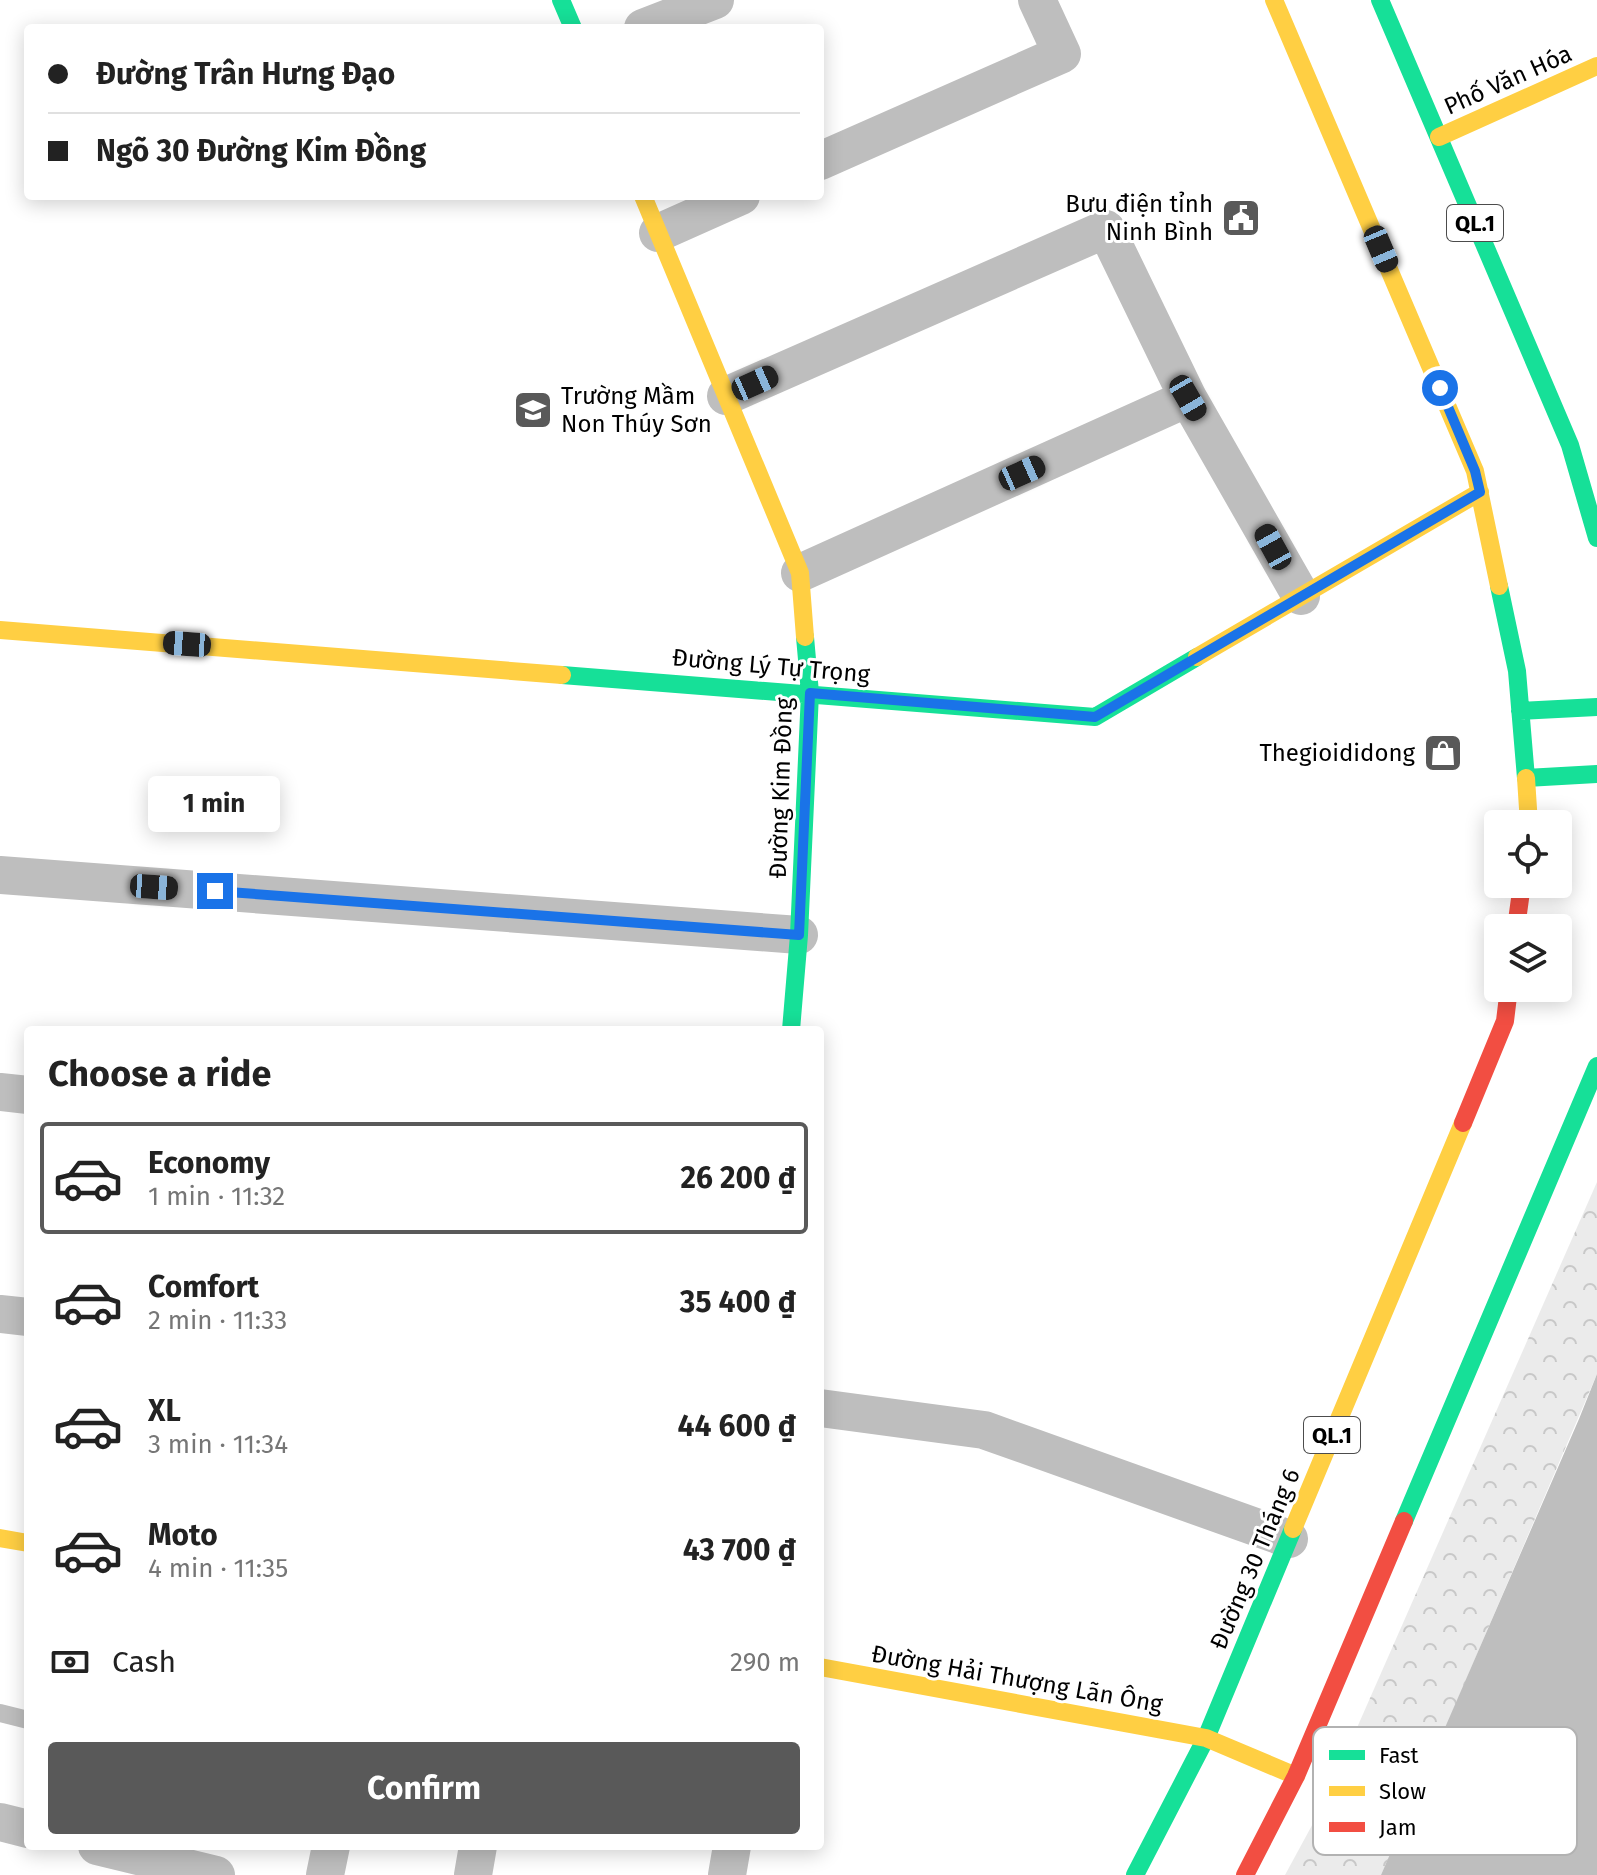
<!DOCTYPE html>
<meta charset="utf-8">
<style>
body{margin:0;font-family:"Fira Sans",sans-serif;background:#f2f2f2;color:#222;height:100vh;display:flex;flex-direction:column;font-size:30px;white-space:nowrap}
*{box-sizing:border-box;margin:0}
p{font-size:26px;color:#767676}
.icon{flex:none;width:44px;height:44px;fill:none;stroke:currentColor;stroke-width:2;stroke-linecap:round;stroke-linejoin:round}
.map{position:relative;flex:1;overflow:hidden}
.sheet{position:absolute;left:24px;top:1026px;width:800px;height:824px;display:flex;flex-direction:column;background:#fff;border-radius:8px;box-shadow:0 4px 20px #0003}
.sheet>*{flex:none}
.hud{position:absolute;left:24px;top:24px;width:800px;height:176px;border-radius:8px;box-shadow:0 4px 20px #0003;display:grid;align-content:center;height:176px;padding:0 24px;background:#fff}
.buttons{position:absolute;left:1484px;top:810px;display:grid;gap:16px}
.buttons a{display:grid;place-items:center;width:88px;height:88px;border-radius:8px;background:#fff;box-shadow:0 4px 20px #0003;font-size:40px}
.end{position:absolute;width:36px;height:36px;margin:-18px;border:10px solid #1a73e8;background:#fff;box-shadow:0 0 0 4px #fff}
.from{border-radius:50%}
.bubble{position:absolute;height:56px;border-radius:8px;background:#fff;box-shadow:0 4px 20px #0003;font-size:26px;font-weight:700;line-height:56px;text-align:center}
.car{position:absolute;width:24px;height:48px;margin:-24px -12px;border-radius:10px;box-shadow:0 0 6px 2px #0007;background:linear-gradient(#222 24%,#8ab4d8 0 40%,#222 0 76%,#8ab4d8 0 86%,#222 0)}
.hud b{display:flex;align-items:center;gap:28px;height:76px;font-size:30px}
.hud b+b{border-top:2px solid #e0e0e0}
.hud i{width:20px;height:20px;background:#222}
ul{padding:0;list-style:none}
li{display:flex;align-items:center;gap:24px;height:112px;margin:0 16px 12px;padding:0 8px;border:4px solid transparent;border-radius:8px}
li div{flex:1}
li b{display:block;font-size:30px}
li em{font-style:normal;font-weight:700}
li.on{border-color:#595959}
li>.icon{width:72px;height:72px;stroke-width:1.5}
h2{padding:0 24px;font-size:36px;line-height:96px}
.pay{display:flex;align-items:center;gap:20px;height:88px;padding:0 24px;font-size:30px}
.pay p{margin-inline-start:auto}
.cta{display:flex;gap:16px;margin-top:auto;padding:16px 24px}
.cta a{flex:1;height:92px;border-radius:8px;background:#595959;color:#fff;font-size:32px;font-weight:700;line-height:92px;text-align:center}
.map>svg:first-child{display:block}
.park{fill:url(#park-crowns)}
.water{fill:#bebebe}
.lines{fill:none;stroke-linecap:round;stroke-linejoin:round}
.lane{stroke:#bebebe;stroke-width:18}
.street{stroke:#bebebe;stroke-width:38}
.fast{stroke:#16e098;stroke-width:18}
.slow{stroke:#ffcf43;stroke-width:18}
.jam{stroke:#f24e42;stroke-width:18}
.route{stroke:#1a73e8;stroke-width:10}
.labels{text-anchor:middle;dominant-baseline:central;stroke-width:6;stroke-linejoin:round;paint-order:stroke}
.shield{fill:#fff;stroke:#4c4c4c;stroke-width:2}
.shield-label{font-size:22px;font-weight:bold;fill:#000}
.street-label{font-size:24px;fill:#000;stroke:#fff}
.poi-label{font-size:24px;fill:#000;stroke:#fff;text-anchor:end}
.key{fill:#fff;stroke:#b2b2b2;stroke-width:2}
.key-label{font-size:22px;fill:#000}
</style>
<div class="map">
<svg width="1597" height="1875" viewBox="0 0 1597 1875">
<defs>
<pattern id="park-crowns" width="20" height="18" patternUnits="userSpaceOnUse" patternTransform="scale(2)"><rect width="20" height="18" fill="#ebebeb"/><path d="M2 6a3 3 0 1 1 6 0M12 15a3 3 0 1 1 6 0" fill="none" stroke="#c8c8c8"/></pattern>
</defs>
<rect width="100%" height="100%" fill="#fff"/>
<path class="park" d="M1597 1182V1374L1400 1834 1381 1875H1285L1323 1805Z"/>
<path class="water" d="M1597 1374V1875H1381L1579 1419Z"/>
<g class="lines">
<path class="lane" d="M0 1713 28 1720"/>
<path class="street" d="M643 28 715 0
M820 161 1062 54 1037 0
M658 233 741 196
M726 396 1106 229 1188 398 1301 596
M800 573 1188 398
M0 875 799 935
M0 1092 28 1095
M0 1314 28 1317
M820 1408 984 1430 1289 1539
M0 1822 28 1829
M97 1846 216 1875
M325 1875 331 1846
M473 1875 478 1846
M727 1875 732 1846"/>
<path class="fast" d="M561 0 573 28
M1380 0 1570 445 1597 538
M1499 586 1517 671 1526 778 1597 774
M562 675 1095 717 1197 657
M1520 711 1597 707
M791 1030 799 935 810 693 805 637
M1404 1521 1597 1066
M1135 1875 1206 1738 1293 1529"/>
<path class="slow" d="M1274 0 1475 471 1499 586
M1439 137 1597 66
M643 196 800 573 805 637
M0 630 562 675
M1197 657 1480 492
M1526 778 1529 824
M1293 1529 1463 1123
M0 1538 28 1543
M820 1667 1206 1738
M1206 1738 1296 1776"/>
<path class="jam" d="M1516 928 1522 884
M1463 1123 1505 1021 1509 988
M1245 1875 1296 1776 1404 1521"/>
</g>
<g class="lines">
<path class="route" d="M215 891 799 935 810 693 1095 717 1480 492 1475 471 1440 388"/>
</g>
<defs>
<g id="civic-square" transform="scale(2)"><rect x="-9" y="-9" width="18" height="18" rx="4" fill="#595959" stroke="#fff"/><path d="M-.6-6.5H3V-4.5H.6V-3L4-1V1h2V6H-6V1h2V-1L-.6-3ZM-1.2 2.5V6h2.4V2.5Z" fill="#fff"/></g>
<g id="school-square" transform="scale(2)"><rect x="-9" y="-9" width="18" height="18" rx="4" fill="#595959" stroke="#fff"/><path d="M0-5L7-2L0 1L-7-2ZM-4 1L0 2.5L4 1V4Q0 6-4 4Z" fill="#fff"/></g>
<g id="shop-square" transform="scale(2)"><rect x="-9" y="-9" width="18" height="18" rx="4" fill="#595959" stroke="#fff"/><path d="M-5-2.5h2.3a2.7 3.5 0 0 1 5.4 0H5L5.5 6h-11ZM-1.5-2.5h3a1.5 2.3 0 0 0-3 0Z" fill="#fff"/></g>
</defs>
<g fill-rule="evenodd">
<use href="#civic-square" x="1241" y="218"/>
<use href="#school-square" x="533" y="410"/>
<use href="#shop-square" x="1443" y="753"/>
</g>
<g class="labels">
<g class="shield">
<rect x="1447" y="205" width="56" height="36" rx="6"/>
<rect x="1304" y="1417" width="56" height="36" rx="6"/>
</g>
<g class="shield-label">
<text x="1475" y="223">QL.1</text>
<text x="1332" y="1435">QL.1</text>
</g>
<g class="street-label">
<text transform="translate(1508 80) rotate(-24)">Phố Văn Hóa</text>
<text transform="translate(771 666) rotate(5)">Đường Lý Tự Trọng</text>
<text transform="translate(781 788) rotate(-88)">Đường Kim Đồng</text>
<text transform="translate(1255 1559) rotate(-67)">Đường 30 Tháng 6</text>
<text transform="translate(1017 1679) rotate(10)">Đường Hải Thượng Lãn Ông</text>
</g>
<g class="poi-label">
<text x="1213" y="204">Bưu điện tỉnh<tspan x="1213" dy="28">Ninh Bình</tspan></text>
<text x="561" y="396" text-anchor="start">Trường Mầm<tspan x="561" dy="28">Non Thúy Sơn</tspan></text>
<text x="1415" y="753">Thegioididong</text>
</g>
</g>
<rect x="1313" y="1727" width="264" height="128" rx="12" class="key"/>
<rect x="1329" y="1750" width="36" height="10" fill="#16e098"/>
<rect x="1329" y="1786" width="36" height="10" fill="#ffcf43"/>
<rect x="1329" y="1822" width="36" height="10" fill="#f24e42"/>
<g class="key-label">
<text x="1379" y="1763">Fast</text>
<text x="1379" y="1799">Slow</text>
<text x="1379" y="1835">Jam</text>
</g>
</svg>
<div class="buttons">
<a><svg class="icon" aria-label="locate" viewBox="0 0 24 24"><circle cx="12" cy="12" r="6"/><path d="M12 2v4M12 18v4M2 12h4M18 12h4"/></svg></a>
<a><svg class="icon" aria-label="layers" viewBox="0 0 24 24"><path d="M12 4l9 5-9 5-9-5zM3 14l9 5 9-5"/></svg></a>
</div>
<i class="end from" style="left:1440px;top:388px"></i>
<i class="end" style="left:215px;top:891px"></i>
<div class="bubble" style="left:148px;top:776px;width:132px">1 min</div>
<i class="car" style="left:1381px;top:249px;rotate:157deg"></i>
<i class="car" style="left:755px;top:383px;rotate:66deg"></i>
<i class="car" style="left:1188px;top:398px;rotate:150deg"></i>
<i class="car" style="left:1022px;top:473px;rotate:66deg"></i>
<i class="car" style="left:1273px;top:547px;rotate:331deg"></i>
<i class="car" style="left:187px;top:644px;rotate:274deg"></i>
<i class="car" style="left:154px;top:887px;rotate:94deg"></i>
<div class="hud">
<b><i class="from"></i>Đường Trân Hưng Đạo</b>
<b><i></i>Ngõ 30 Đường Kim Đồng</b>
</div>
<section class="sheet">
<h2>Choose a ride</h2>
<ul>
<li class="on"><svg class="icon" aria-label="car" viewBox="0 0 24 24"><path d="M5 17H2v-5l4-1 3-4h7l3 4 3 1v5h-3M9 17h6M6 11h13"/><circle cx="7" cy="17" r="2"/><circle cx="17" cy="17" r="2"/></svg><div><b>Economy</b><p>1 min · 11:32</p></div><em>26 200 ₫</em></li>
<li><svg class="icon" aria-label="car" viewBox="0 0 24 24"><path d="M5 17H2v-5l4-1 3-4h7l3 4 3 1v5h-3M9 17h6M6 11h13"/><circle cx="7" cy="17" r="2"/><circle cx="17" cy="17" r="2"/></svg><div><b>Comfort</b><p>2 min · 11:33</p></div><em>35 400 ₫</em></li>
<li><svg class="icon" aria-label="car" viewBox="0 0 24 24"><path d="M5 17H2v-5l4-1 3-4h7l3 4 3 1v5h-3M9 17h6M6 11h13"/><circle cx="7" cy="17" r="2"/><circle cx="17" cy="17" r="2"/></svg><div><b>XL</b><p>3 min · 11:34</p></div><em>44 600 ₫</em></li>
<li><svg class="icon" aria-label="car" viewBox="0 0 24 24"><path d="M5 17H2v-5l4-1 3-4h7l3 4 3 1v5h-3M9 17h6M6 11h13"/><circle cx="7" cy="17" r="2"/><circle cx="17" cy="17" r="2"/></svg><div><b>Moto</b><p>4 min · 11:35</p></div><em>43 700 ₫</em></li>
</ul>
<div class="pay"><svg class="icon" aria-label="cash" viewBox="0 0 24 24"><path d="M3 7h18v10H3z"/><circle cx="12" cy="12" r="2"/></svg>Cash<p>290 m</p></div>
<div class="cta"><a>Confirm</a></div>
</section>
</div>
